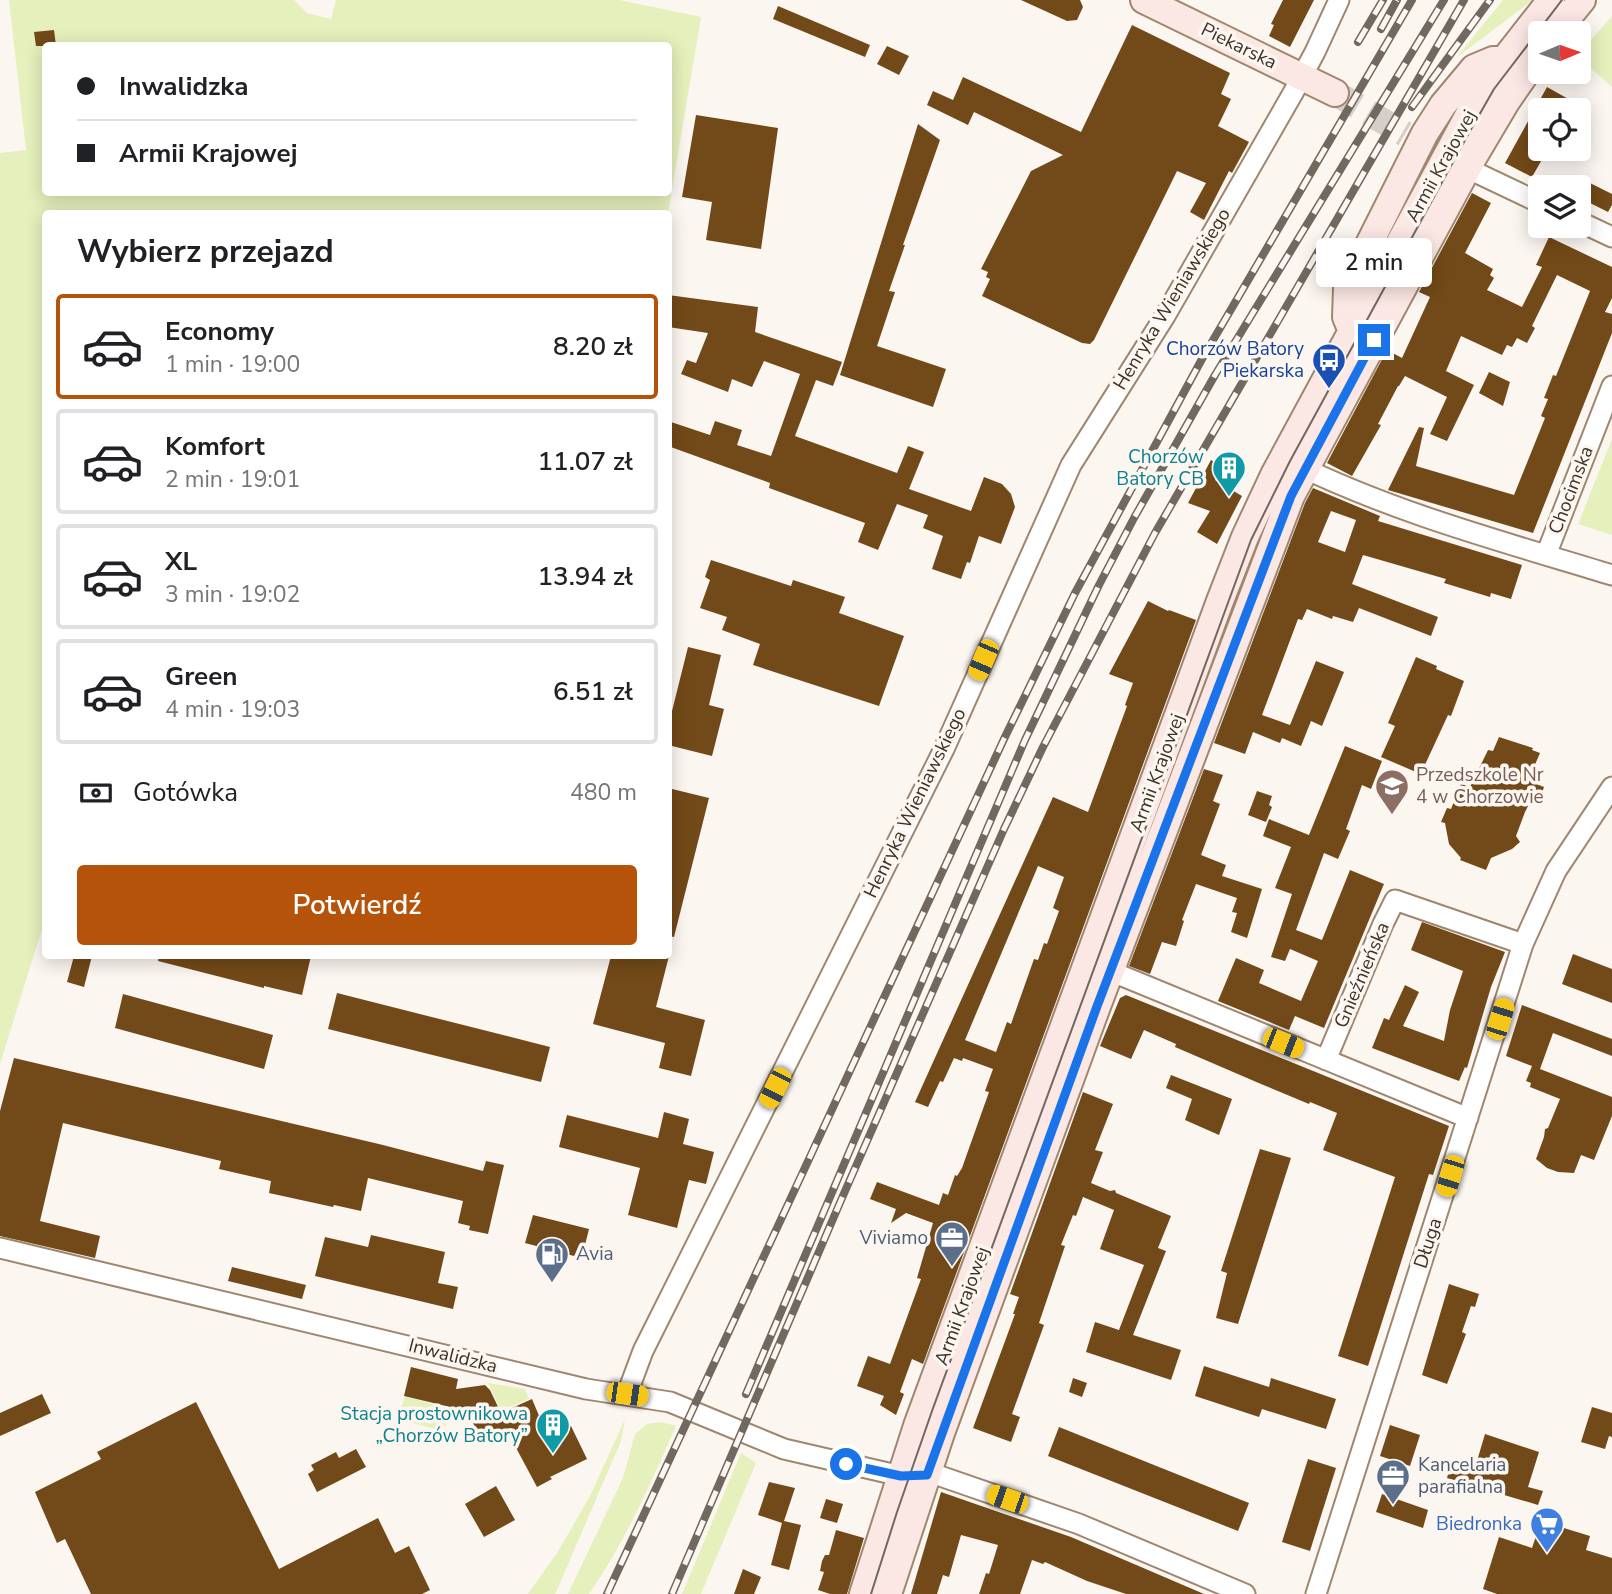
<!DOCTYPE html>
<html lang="pl">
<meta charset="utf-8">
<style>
body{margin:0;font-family:"Nunito Sans",sans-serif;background:#f2f2f2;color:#202124;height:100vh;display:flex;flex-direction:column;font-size:26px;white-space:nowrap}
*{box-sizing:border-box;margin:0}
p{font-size:23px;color:#757577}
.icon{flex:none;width:38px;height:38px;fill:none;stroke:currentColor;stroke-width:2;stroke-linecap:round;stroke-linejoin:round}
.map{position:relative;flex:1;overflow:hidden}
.drawer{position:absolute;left:42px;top:210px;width:630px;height:749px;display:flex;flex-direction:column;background:#fff;border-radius:7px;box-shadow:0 4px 18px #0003}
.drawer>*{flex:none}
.hud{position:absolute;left:42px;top:42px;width:630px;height:154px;border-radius:7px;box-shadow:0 4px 18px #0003;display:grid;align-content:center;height:154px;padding:0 35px;background:#fff}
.needle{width:46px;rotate:88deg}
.controls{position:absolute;left:1528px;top:21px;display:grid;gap:14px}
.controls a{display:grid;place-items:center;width:63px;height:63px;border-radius:7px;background:#fff;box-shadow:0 4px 18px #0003;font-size:35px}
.end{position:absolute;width:32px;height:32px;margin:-16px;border:9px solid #1a73e8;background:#fff;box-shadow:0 0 0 4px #fff}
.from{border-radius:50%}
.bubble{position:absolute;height:49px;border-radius:7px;background:#fff;box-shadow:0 4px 18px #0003;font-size:23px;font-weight:600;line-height:49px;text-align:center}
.car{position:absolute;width:21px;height:42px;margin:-21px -10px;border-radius:9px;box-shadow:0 0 5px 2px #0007;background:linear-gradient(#f5c518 24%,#345 0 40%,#f5c518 0 76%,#345 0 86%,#f5c518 0)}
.hud b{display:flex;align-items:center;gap:24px;height:66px;font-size:26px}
.hud b+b{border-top:2px solid #e0e0e0}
.hud i{width:18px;height:18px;background:#202124}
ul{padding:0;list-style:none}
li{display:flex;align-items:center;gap:21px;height:105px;margin:0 14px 10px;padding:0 21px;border:4px solid #e0e0e0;border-radius:7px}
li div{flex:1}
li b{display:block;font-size:26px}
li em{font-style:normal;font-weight:600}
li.current{border-color:#b45309}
li>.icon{width:63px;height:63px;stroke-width:1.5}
h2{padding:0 35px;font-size:32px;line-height:84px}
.pay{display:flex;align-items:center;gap:18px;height:77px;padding:0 35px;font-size:26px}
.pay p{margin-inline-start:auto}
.action{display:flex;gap:14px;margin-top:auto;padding:14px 35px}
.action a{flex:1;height:80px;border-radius:7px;background:#b45309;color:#fff;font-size:28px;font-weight:600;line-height:80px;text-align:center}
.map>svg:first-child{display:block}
.green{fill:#e5f0bc;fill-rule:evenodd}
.building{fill:#724918;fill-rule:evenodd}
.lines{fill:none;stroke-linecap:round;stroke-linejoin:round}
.secondary-tunnel{stroke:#d6cfc9;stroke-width:26;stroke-dasharray:26 13;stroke-linecap:butt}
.street-casing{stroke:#9f876f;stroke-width:23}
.secondary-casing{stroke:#9f876f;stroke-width:30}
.street{stroke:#fff;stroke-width:19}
.secondary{stroke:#fbe7e4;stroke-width:26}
.tram{stroke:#71685f;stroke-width:2}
.rail-casing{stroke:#71685f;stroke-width:8}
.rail{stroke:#fcf6f1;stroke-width:5;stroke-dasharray:16;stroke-linecap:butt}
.route{stroke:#1a73e8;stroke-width:9}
.labels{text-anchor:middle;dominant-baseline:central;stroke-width:7;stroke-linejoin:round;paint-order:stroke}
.street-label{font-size:19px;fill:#3c3228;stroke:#fcf6f1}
.transit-label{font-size:19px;fill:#164399;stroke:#fcf6f1;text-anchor:end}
.culture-label{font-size:19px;fill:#0d838f;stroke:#fcf6f1;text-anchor:end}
.education-label{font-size:19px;fill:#785e54;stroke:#fcf6f1;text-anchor:start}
.service-label{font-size:19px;fill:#4e5e75;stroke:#fcf6f1;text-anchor:start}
.shop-label{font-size:19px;fill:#366cbe;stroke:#fcf6f1;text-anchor:end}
</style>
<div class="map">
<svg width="1612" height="1594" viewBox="0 0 1612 1594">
<rect width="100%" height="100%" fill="#fcf6f1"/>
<path class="green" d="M9 0H294L307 13 331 19 336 0H619L701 17 668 213 46 214 45 919 0 1064V153L26 150ZM46 46H668V192H46Z
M1503 0H1533L1456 58Z
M1612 16V87L1579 58 1578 55Z
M1612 439V535L1578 524Z
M488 1383 525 1389 529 1399 501 1411Z
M405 1396 460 1412 440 1430 396 1419 393 1415 399 1416Z
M625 1419 621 1441 557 1590 555 1594H528L557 1553 590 1496Z
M662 1422 676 1426C651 1483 625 1542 589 1594H568L623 1478 635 1434 647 1424Z
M741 1453 756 1463 701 1594H682Z"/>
<path class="building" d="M1021 0H1080L1083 7 1077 20 1067 21Z
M1283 0H1314L1290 47 1269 36 1274 25 1271 24Z
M778 6 870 45 865 57 773 19Z
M1132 25 1230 73 1221 94 1231 99 1218 126 1249 142 1232 173 1229 171 1204 220 1190 212 1206 183 1177 171 1094 340 1090 344 1082 343 982 296 990 279 986 277 988 272 981 269 1031 171 1063 155 974 112 968 125 927 105 933 91 953 100 963 77 1081 132Z
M54 30 56 46H36L34 32Z
M887 46 909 56 899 75 877 64Z
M1547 87 1588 110H1540V149H1548L1532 177 1505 163Z
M696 115 778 128 761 249 706 240 712 202 682 197Z
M918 124 940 140 903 245H905L889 291 895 292 877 346 946 369 933 407 840 375Z
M1578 177 1612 194V205L1608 212 1578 197Z
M1472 193 1491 203 1465 253 1493 269 1490 275 1494 278 1487 290 1522 307 1542 267 1536 265 1549 237 1612 267V298L1605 312 1612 314V333L1533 533 1388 490 1419 427 1424 428 1416 466 1514 495 1545 418 1541 416 1548 399 1544 398 1553 375 1556 376 1590 291 1557 275 1532 326 1535 328 1527 343 1517 338 1512 347 1507 345 1502 355 1461 336 1446 371 1474 385 1447 441 1430 434 1447 397 1405 376 1399 386H1398L1378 424 1381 425 1352 476 1327 463 1387 350 1402 358 1430 297 1419 292Z
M668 295 758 307 755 332 842 362 833 386 816 380 795 436 897 473 908 446 924 452 909 489 971 511 984 477 1002 484 1011 494 1015 507 1001 544 979 536 970 563 967 562 961 579 932 569 943 536 923 528 928 515 897 504 878 550 858 542 865 523 769 488 770 483 668 446V421L710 435 715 421 742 430 737 445 771 456 800 374 764 361 752 387 732 379 728 392 681 374 687 360 696 363 708 333 668 327Z
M1489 372 1510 382 1503 406 1479 393Z
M1211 460 1223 467 1215 480 1242 496 1217 544 1197 532 1210 511 1188 503Z
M1313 488 1380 516 1378 521 1522 565 1511 599 1491 593 1490 597 1444 583 1446 579 1363 555 1352 584 1438 617 1431 636 1359 608 1353 622 1333 616 1332 619 1307 609 1302 620 1298 619 1262 715 1290 725 1316 661 1344 672 1322 726 1311 721 1301 746 1282 738 1280 743 1253 732 1245 754 1214 743 1305 503ZM1331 511 1356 520 1345 552 1318 542Z
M711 560 791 586 793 580 845 597 839 613 904 636 879 706 753 665 760 644 722 630 727 617 700 608 710 580 705 577Z
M1148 601 1168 611 1169 610 1196 620 923 1364 912 1359 900 1392 904 1394 896 1415 880 1405 884 1396 857 1386 868 1356 890 1364 921 1279 917 1278 933 1223 906 1213 891 1223 896 1209 870 1199 877 1182 939 1205 943 1193 948 1195 955 1175 957 1176 962 1168 989 1092 985 1091 993 1069 963 1058 962 1061 954 1058 943 1082 940 1081 928 1107 915 1102 1053 797 1088 812 1127 706 1125 705 1133 683 1109 674ZM1038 866 1064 877 1053 908 1059 911 1047 944 1044 943 1038 960 1034 959 1011 1024 1007 1022 996 1052 965 1040Z
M688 647 721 655 709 705 724 709 712 756 668 745V727Z
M1416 657 1437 666 1436 669 1464 681 1451 716 1448 715 1423 769 1416 772 1381 757 1395 726 1388 723Z
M1499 737 1533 748 1532 750 1540 753 1534 767 1541 770 1534 783 1544 787 1539 801 1532 798 1525 812 1516 836 1520 842 1512 849 1491 858 1486 870 1460 860 1461 858 1449 844 1445 823 1441 822 1447 808 1451 809 1461 784 1470 787 1488 750 1493 751Z
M1345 746 1382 761 1371 789 1362 785 1346 829 1350 831 1338 859 1324 853 1296 930 1322 940 1350 870 1384 884 1324 1028 1295 1016 1289 1030 1218 1001 1236 958 1264 970 1259 983 1301 1001 1318 961 1290 949 1285 961 1271 957 1292 894 1275 888 1291 847 1263 836 1269 819 1309 835Z
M1204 769 1223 775 1213 801 1220 804 1201 855 1226 865 1222 876 1262 889 1247 938 1231 932 1237 913 1232 912 1237 898 1196 884 1182 920 1184 921 1176 946 1162 942 1150 974 1129 966Z
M668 788 709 798 674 937 668 936Z
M1257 791 1272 796 1269 805 1272 807 1266 822 1248 815Z
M1422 922 1505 952 1491 987 1467 1068 1465 1067 1459 1081 1372 1048 1384 1018 1389 1020 1405 985 1419 992 1403 1026 1444 1041 1450 1010 1463 971 1411 950Z
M1573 954 1612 969V1003L1562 984Z
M74 956H92L84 987 67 982Z
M159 956H311L302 995 264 986V988L158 961Z
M611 956H669L656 1007 705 1020 691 1076 659 1068 665 1043 593 1024Z
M337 993 550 1047 541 1082 328 1029Z
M123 994 273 1035 264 1069 115 1028Z
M1126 995 1449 1126 1433 1175 1429 1174 1368 1366 1338 1356 1395 1177 1323 1150 1337 1113 1310 1102 1309 1104 1261 1084 1175 1047 1176 1044 1144 1030 1131 1059 1100 1046 1120 998Z
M1522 1005 1612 1039V1056L1553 1033 1540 1069 1612 1097V1116L1594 1160 1581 1155 1574 1173 1558 1172 1547 1168 1536 1159 1544 1137 1545 1129 1548 1128 1560 1099 1530 1087 1531 1083 1526 1081 1532 1066 1506 1056Z
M14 1058 383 1145 483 1171 486 1161 504 1165 488 1234 469 1230 470 1226 458 1223 463 1201 368 1178 361 1211 334 1205 333 1207 269 1193 271 1181 219 1169 221 1161 63 1123 40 1221 100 1236 95 1258 0 1236V1111Z
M1171 1075 1232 1099 1219 1135 1185 1120 1192 1099 1166 1088Z
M1083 1092 1113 1104 1095 1150 1103 1152 1091 1183 1110 1191 1115 1190 1116 1193 1171 1216 1158 1248 1166 1251 1133 1335 1181 1350 1171 1380 1086 1352 1095 1322 1119 1330 1144 1265 1100 1249 1114 1210 1083 1197 1076 1216 1073 1215 1061 1245 1065 1246 1039 1323 1044 1325 1012 1414 1020 1417 1011 1442 973 1428 1015 1314H1013L1019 1297 1010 1294Z
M664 1112 689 1119 683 1144 714 1152 706 1184 689 1180 677 1228 628 1215 640 1168 559 1147 567 1115 658 1138Z
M1260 1149 1291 1158 1238 1324 1216 1318 1227 1273 1221 1271Z
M533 1215 589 1229 584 1249 574 1256 525 1243Z
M371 1235 445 1252 438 1283 458 1287 453 1309 315 1276 325 1237 368 1247Z
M232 1267 306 1285 302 1299 228 1281Z
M1449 1284 1479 1294 1475 1307 1471 1306 1462 1332 1466 1334 1447 1384 1422 1375Z
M1204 1366 1269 1387 1271 1378 1336 1399 1326 1429 1262 1409 1259 1417 1195 1396Z
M411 1367 458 1379 456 1389 485 1385 490 1390 501 1413 532 1399 548 1437 571 1426 587 1459 550 1477 552 1479 537 1487 506 1429 482 1441 467 1411 404 1396Z
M1073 1378 1087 1383 1082 1397 1069 1392Z
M42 1394 51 1413 0 1436V1413Z
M196 1402 279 1569 378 1518 395 1553 409 1546 430 1590 422 1594H91L65 1539 57 1543 35 1492 101 1459 97 1452Z
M1592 1407 1612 1413V1437L1609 1436 1605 1449 1581 1442Z
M1390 1425 1420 1435 1410 1466 1380 1456Z
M1059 1427 1249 1503 1238 1531 1048 1456Z
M1485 1434 1539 1452 1528 1487 1543 1491 1538 1505 1447 1478 1451 1463 1474 1471Z
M356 1449 366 1467 317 1492 308 1474 314 1470 311 1465 336 1452 339 1458Z
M1308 1459 1336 1468 1310 1551 1282 1542Z
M769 1482 795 1488 784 1521 801 1525 789 1570 771 1565 782 1523 758 1515Z
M496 1486 515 1520 484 1537 465 1504Z
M941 1492 1071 1537 1204 1594H1126L1087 1581 1045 1562 1043 1564 1032 1560 1020 1594H979L986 1573 989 1574 998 1545 961 1535 949 1577 943 1575 937 1594H911Z
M1382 1494 1428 1510 1423 1528 1376 1512Z
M826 1499 843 1504 837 1523 820 1518Z
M1541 1521 1590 1536 1586 1550 1612 1558V1594H1497L1483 1589 1499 1537 1532 1548Z
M836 1530 864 1538 847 1594H830L818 1590 824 1572 820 1571 822 1561 825 1555H829Z
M743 1569 761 1577 754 1594H734Z"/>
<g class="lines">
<path class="secondary-tunnel" d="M1335 93 1405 134"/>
<g class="street-casing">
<path id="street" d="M1456 163 1540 203
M1578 221 1612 237
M1293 463C1395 513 1504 542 1612 575
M1546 555 1612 386
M1098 966 1468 1118
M1326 1060 1383 924 1395 900 1523 944
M0 1248 586 1389 670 1402 784 1449 901 1476
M627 1394 643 1351 944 749 1071 465 1165 316 1293 93 1315 52 1339 0
M927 1475 940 1476 1079 1524 1245 1594
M1316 1594 1523 944 1556 871 1612 787"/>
</g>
<g class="secondary-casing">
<path id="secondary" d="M1144 0 1335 93
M1555 33 1582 0
M1356 331 1351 329 1346 317 1347 288 1425 133 1443 105 1474 68 1493 60H1504L1511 64
M863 1594 917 1426 1220 601 1245 537 1274 475 1473 107 1504 60 1551 0
M888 1594 941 1433 1096 1009 1291 496 1474 156 1506 102 1540 53"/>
</g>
<use href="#street" class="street"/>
<use href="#secondary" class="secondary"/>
<path class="tram" d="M871 1594 897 1512 932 1411 1251 540 1290 461 1470 131 1494 89 1562 0"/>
<g class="rail-casing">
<path id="rail" d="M1381 29 1397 0
M1358 42 1383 0
M1412 107 1490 0
M746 1394 1025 740 1099 585 1134 518 1215 375 1444 0
M607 1594 1004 739 1075 593 1202 359 1412 0
M672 1594 842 1198 1004 829 1043 747 1155 533 1464 0"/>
</g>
<use href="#rail" class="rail"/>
</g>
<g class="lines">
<path class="route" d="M846 1464 901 1476 927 1475 1096 1009 1291 496 1374 340"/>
</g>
<defs>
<g id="bus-pin" transform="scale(1.75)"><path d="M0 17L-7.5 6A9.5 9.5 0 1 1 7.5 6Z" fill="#1a4fb4" stroke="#fcf6f1"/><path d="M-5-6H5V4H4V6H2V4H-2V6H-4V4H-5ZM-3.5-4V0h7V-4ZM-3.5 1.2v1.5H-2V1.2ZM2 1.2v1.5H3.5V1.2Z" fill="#fff"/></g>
<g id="building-pin" transform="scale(1.75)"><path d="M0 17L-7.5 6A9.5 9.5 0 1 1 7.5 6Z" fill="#0f9aa8" stroke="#fcf6f1"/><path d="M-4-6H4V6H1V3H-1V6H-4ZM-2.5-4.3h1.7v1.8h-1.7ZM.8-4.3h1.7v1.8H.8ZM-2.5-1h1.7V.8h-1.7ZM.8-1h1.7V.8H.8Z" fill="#fff"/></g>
<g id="school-pin" transform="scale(1.75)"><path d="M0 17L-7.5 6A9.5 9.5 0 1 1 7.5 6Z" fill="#8d6e63" stroke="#fcf6f1"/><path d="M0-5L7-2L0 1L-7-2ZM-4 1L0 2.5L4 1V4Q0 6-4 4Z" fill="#fff"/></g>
<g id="office-pin" transform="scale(1.75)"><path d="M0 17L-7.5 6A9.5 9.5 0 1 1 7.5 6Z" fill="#5c6f8a" stroke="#fcf6f1"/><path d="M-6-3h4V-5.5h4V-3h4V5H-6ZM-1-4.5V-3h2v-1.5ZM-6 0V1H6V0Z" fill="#fff"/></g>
<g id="fuel-pin" transform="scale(1.75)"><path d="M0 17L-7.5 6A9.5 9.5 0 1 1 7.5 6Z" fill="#5c6f8a" stroke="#fcf6f1"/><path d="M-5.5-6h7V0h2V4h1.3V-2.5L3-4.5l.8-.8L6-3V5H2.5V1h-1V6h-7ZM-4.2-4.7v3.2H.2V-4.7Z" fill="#fff"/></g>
<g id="supermarket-pin" transform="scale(1.75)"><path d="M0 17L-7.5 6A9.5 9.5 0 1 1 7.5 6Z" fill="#3f7fe0" stroke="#fcf6f1"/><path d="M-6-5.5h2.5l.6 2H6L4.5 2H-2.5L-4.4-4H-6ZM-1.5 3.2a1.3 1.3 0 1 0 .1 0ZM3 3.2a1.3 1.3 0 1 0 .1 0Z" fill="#fff"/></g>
</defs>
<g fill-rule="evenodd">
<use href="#bus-pin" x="1329" y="360"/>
<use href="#building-pin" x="1229" y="468"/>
<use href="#school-pin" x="1392" y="786"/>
<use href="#office-pin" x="952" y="1238"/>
<use href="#fuel-pin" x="552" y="1254"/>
<use href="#building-pin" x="553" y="1425"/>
<use href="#office-pin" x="1393" y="1476"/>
<use href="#supermarket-pin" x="1547" y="1524"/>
</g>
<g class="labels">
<g class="street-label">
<text transform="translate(1239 46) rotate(26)">Piekarska</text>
<text transform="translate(1441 166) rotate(-61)">Armii Krajowej</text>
<text transform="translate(1172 299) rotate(-59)">Henryka Wieniawskiego</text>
<text transform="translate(1571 490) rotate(-69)">Chocimska</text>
<text transform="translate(1157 773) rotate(-70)">Armii Krajowej</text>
<text transform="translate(915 803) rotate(-64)">Henryka Wieniawskiego</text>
<text transform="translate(1362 975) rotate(-67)">Gnieźnieńska</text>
<text transform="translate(1428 1243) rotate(-72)">Długa</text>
<text transform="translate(962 1306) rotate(-70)">Armii Krajowej</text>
<text transform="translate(453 1356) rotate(14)">Inwalidzka</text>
</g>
<g class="transit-label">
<text x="1304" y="349">Chorzów Batory<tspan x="1304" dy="22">Piekarska</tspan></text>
</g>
<g class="culture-label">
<text x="1204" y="457">Chorzów<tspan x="1204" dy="22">Batory CB</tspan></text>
<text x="528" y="1414">Stacja prostownikowa<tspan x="528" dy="22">„Chorzów Batory”</tspan></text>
</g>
<g class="education-label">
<text x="1416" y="775">Przedszkole Nr<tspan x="1416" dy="22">4 w Chorzowie</tspan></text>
</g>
<g class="service-label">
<text x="928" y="1238" text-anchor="end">Viviamo</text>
<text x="576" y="1254">Avia</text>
<text x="1418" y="1465">Kancelaria<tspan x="1418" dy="22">parafialna</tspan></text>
</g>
<g class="shop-label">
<text x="1522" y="1524">Biedronka</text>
</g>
</g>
</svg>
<div class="controls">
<a><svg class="needle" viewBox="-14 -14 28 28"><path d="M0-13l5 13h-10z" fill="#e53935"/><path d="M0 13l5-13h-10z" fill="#757577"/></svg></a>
<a><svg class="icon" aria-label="locate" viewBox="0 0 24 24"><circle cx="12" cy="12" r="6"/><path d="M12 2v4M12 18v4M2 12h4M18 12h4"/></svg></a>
<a><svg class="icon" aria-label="layers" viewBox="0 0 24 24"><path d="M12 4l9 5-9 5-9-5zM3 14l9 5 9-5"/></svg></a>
</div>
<i class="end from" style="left:846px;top:1464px"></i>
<i class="end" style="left:1374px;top:340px"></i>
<div class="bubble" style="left:1316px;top:238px;width:116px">2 min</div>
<i class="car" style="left:983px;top:660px;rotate:203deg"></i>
<i class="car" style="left:1500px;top:1019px;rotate:17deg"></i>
<i class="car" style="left:1283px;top:1043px;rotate:112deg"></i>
<i class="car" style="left:775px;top:1088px;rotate:207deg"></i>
<i class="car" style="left:1450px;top:1176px;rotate:197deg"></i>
<i class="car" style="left:627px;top:1394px;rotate:98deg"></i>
<i class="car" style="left:1007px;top:1499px;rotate:289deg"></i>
<div class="hud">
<b><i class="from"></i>Inwalidzka</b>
<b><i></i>Armii Krajowej</b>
</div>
<section class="drawer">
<h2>Wybierz przejazd</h2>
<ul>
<li class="current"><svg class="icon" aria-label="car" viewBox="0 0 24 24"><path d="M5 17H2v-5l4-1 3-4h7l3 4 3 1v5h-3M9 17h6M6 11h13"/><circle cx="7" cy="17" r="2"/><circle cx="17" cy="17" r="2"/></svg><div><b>Economy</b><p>1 min · 19:00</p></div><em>8.20 zł</em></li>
<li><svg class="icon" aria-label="car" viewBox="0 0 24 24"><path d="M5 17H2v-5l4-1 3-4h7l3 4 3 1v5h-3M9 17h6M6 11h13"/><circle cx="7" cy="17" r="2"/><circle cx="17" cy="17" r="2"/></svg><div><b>Komfort</b><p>2 min · 19:01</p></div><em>11.07 zł</em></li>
<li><svg class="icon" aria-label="car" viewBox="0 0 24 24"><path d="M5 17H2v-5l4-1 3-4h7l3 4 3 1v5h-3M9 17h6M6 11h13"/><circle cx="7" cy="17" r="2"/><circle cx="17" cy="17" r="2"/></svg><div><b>XL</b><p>3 min · 19:02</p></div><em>13.94 zł</em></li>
<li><svg class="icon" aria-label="car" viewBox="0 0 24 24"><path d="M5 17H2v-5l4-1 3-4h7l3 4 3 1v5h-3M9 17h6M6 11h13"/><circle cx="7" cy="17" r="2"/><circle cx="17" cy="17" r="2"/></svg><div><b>Green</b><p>4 min · 19:03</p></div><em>6.51 zł</em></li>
</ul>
<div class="pay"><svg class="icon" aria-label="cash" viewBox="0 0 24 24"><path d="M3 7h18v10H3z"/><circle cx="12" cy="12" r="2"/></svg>Gotówka<p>480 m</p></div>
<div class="action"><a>Potwierdź</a></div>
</section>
</div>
